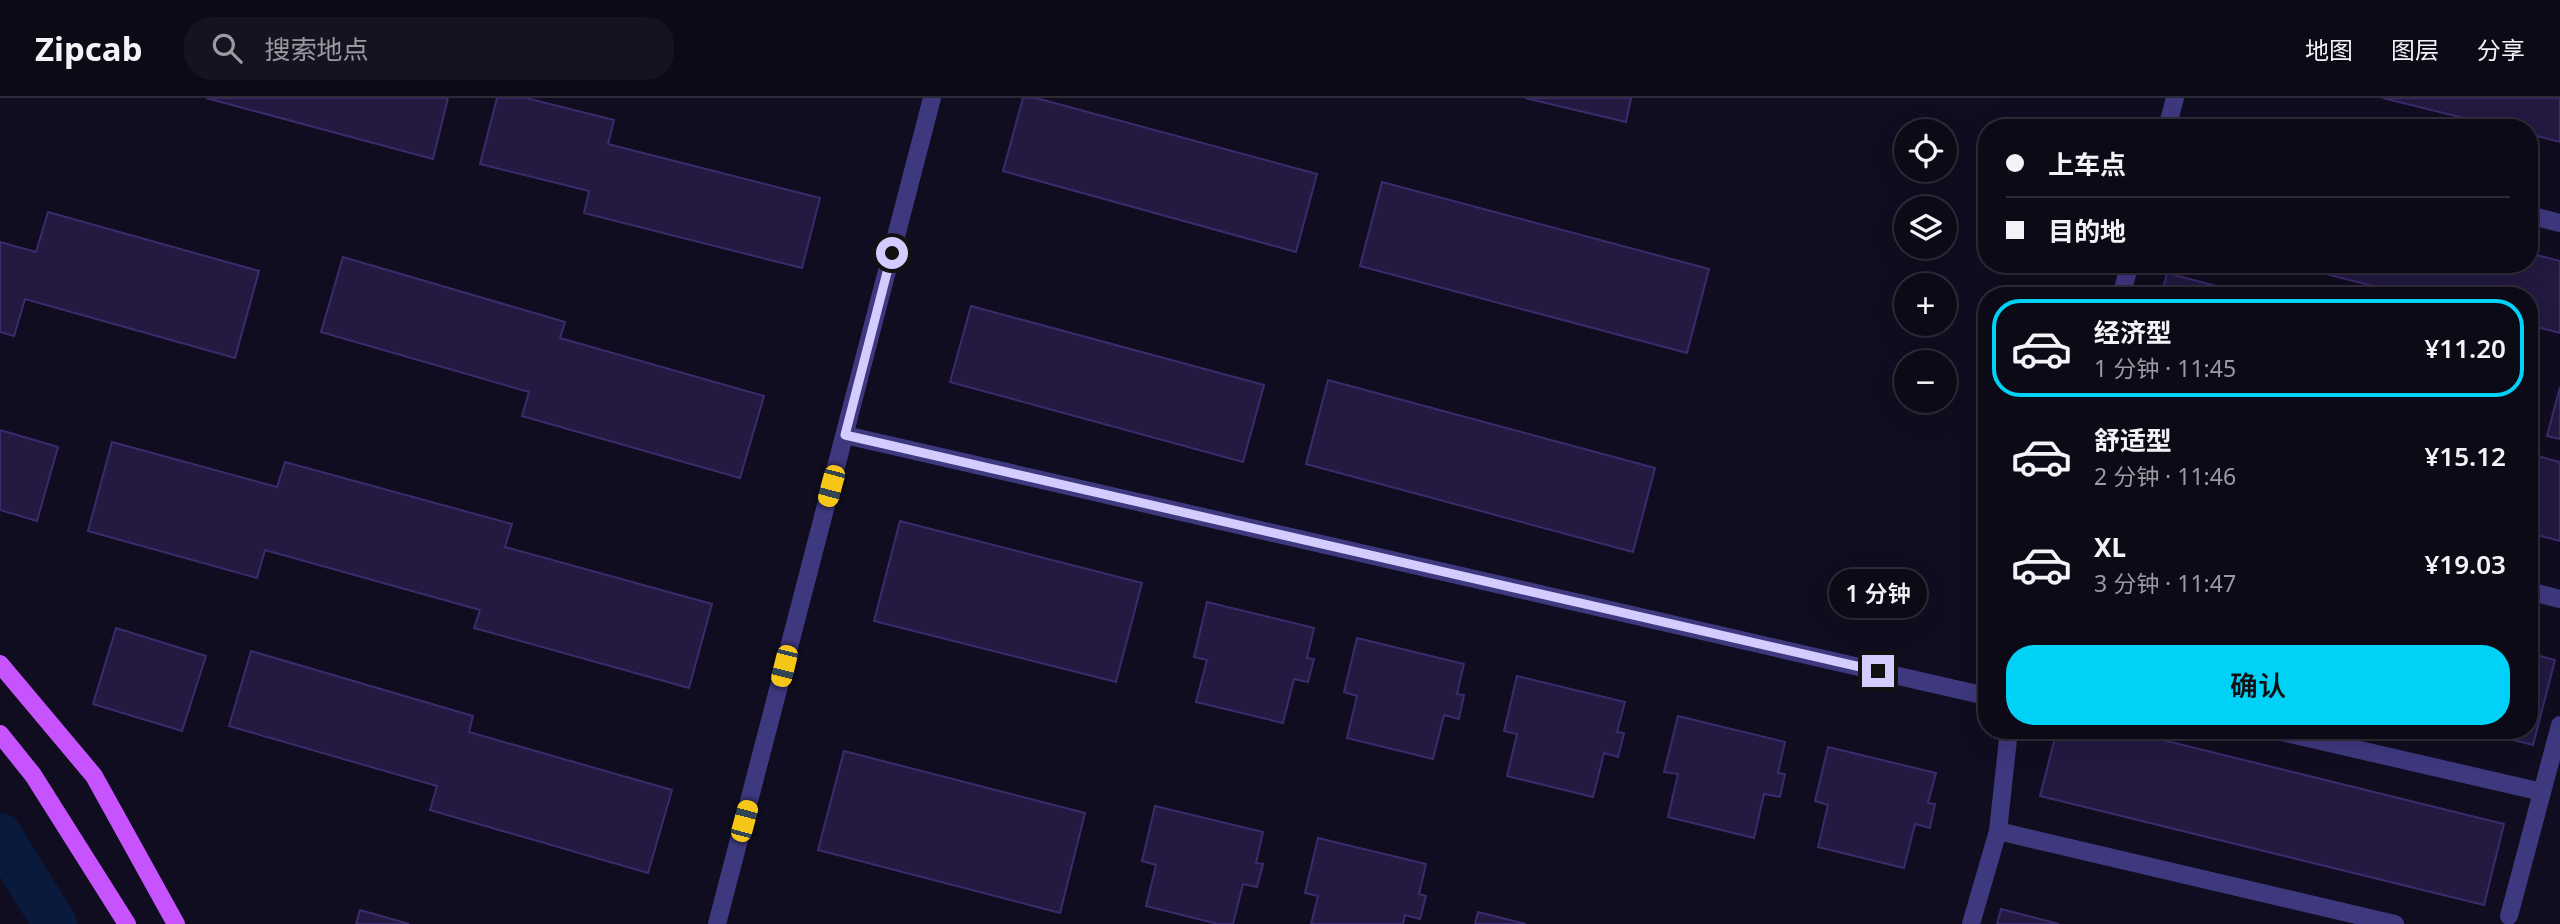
<!DOCTYPE html>
<html lang="zh">
<meta charset="utf-8">
<style>
body{margin:0;font-family:"Noto Sans","Noto Sans SC",sans-serif;background:#161321;color:#f1f3f6;height:100vh;display:flex;flex-direction:column;font-size:26px;white-space:nowrap}
*{box-sizing:border-box;margin:0}
p{font-size:23px;color:#9a9aa2}
.icon{flex:none;width:38px;height:38px;fill:none;stroke:currentColor;stroke-width:2;stroke-linecap:round;stroke-linejoin:round}
.map{position:relative;flex:1;overflow:hidden}
.sheet{position:absolute;left:1978px;top:189px;width:560px;height:452px;display:flex;flex-direction:column;background:#0d0a18;border-radius:28px;box-shadow:0 7px 28px #0002,0 0 0 2px #2d2b37}
.sheet>*{flex:none}
.guide{position:absolute;left:1978px;top:21px;width:560px;height:154px;border-radius:28px;box-shadow:0 7px 28px #0002,0 0 0 2px #2d2b37;display:grid;align-content:center;height:154px;padding:0 28px;background:#0d0a18}
.controls{position:absolute;left:1894px;top:21px;display:grid;gap:14px}
.controls a{display:grid;place-items:center;width:63px;height:63px;border-radius:50%;background:#0d0a18;box-shadow:0 7px 28px #0002,0 0 0 2px #2d2b37;font-size:35px}
.end{position:absolute;width:32px;height:32px;margin:-16px;border:9px solid #d4ccff;background:#111;box-shadow:0 0 0 4px #111}
.from{border-radius:50%}
.bubble{position:absolute;height:49px;border-radius:24px;background:#0d0a18;box-shadow:0 7px 28px #0002,0 0 0 2px #2d2b37;font-size:23px;font-weight:600;line-height:49px;text-align:center}
.car{position:absolute;width:21px;height:42px;margin:-21px -10px;border-radius:9px;box-shadow:0 0 5px 2px #0007;background:linear-gradient(#f5c518 24%,#345 0 40%,#f5c518 0 76%,#345 0 86%,#f5c518 0)}
.guide b{display:flex;align-items:center;gap:24px;height:66px;font-size:26px}
.guide b+b{border-top:2px solid #2d2b37}
.guide i{width:18px;height:18px;background:#f1f3f6}
ul{padding:12px 0 0;list-style:none}
li{display:flex;align-items:center;gap:21px;height:98px;margin:0 14px 10px;padding:0 14px;border:4px solid transparent;border-radius:28px}
li div{flex:1}
li b{display:block;font-size:26px}
li em{font-style:normal;font-weight:600}
li.on{border-color:#00d2f7}
li>.icon{width:63px;height:63px;stroke-width:1.5}
.button{display:flex;gap:14px;margin-top:auto;padding:14px 28px}
.button a{flex:1;height:80px;border-radius:28px;background:#00d2f7;color:#111;font-size:28px;font-weight:600;line-height:80px;text-align:center}
header{display:flex;align-items:center;gap:42px;box-sizing:border-box;height:98px;padding:0 35px;background:#0d0a18;border-bottom:2px solid #2d2b37}
header strong{font-size:33px}
nav{display:flex;gap:38px;margin-inline-start:auto;font-size:24px}
.search{width:490px;height:63px;background:#161321;display:flex;align-items:center;gap:18px;box-sizing:border-box;padding:0 24px;border-radius:28px;color:#9a9aa2;font-size:26px}
.map>svg:first-child{display:block}
.lines{fill:none;stroke-linecap:round;stroke-linejoin:round}
.canal{stroke:#091a3d;stroke-width:44}
.building{fill:#231941;stroke:#3b2b6d;stroke-width:2}
.minor{stroke:#3e387f;stroke-width:18}
.major{stroke:#c753ff;stroke-width:18}
.route{stroke:#d4ccff;stroke-width:9}
</style>
<header>
<strong>Zipcab</strong>
<div class="search"><svg class="icon" aria-label="search" viewBox="0 0 24 24"><circle cx="10" cy="10" r="6"/><path d="M15 15l6 6"/></svg>搜索地点</div>
<nav><a>地图</a><a>图层</a><a>分享</a></nav>
</header>
<div class="map">
<svg width="2560" height="826" viewBox="0 0 2560 826">
<rect width="100%" height="100%" fill="#110d20"/>
<g class="lines">
<path class="canal" d="M0 737 55 826"/>
</g>
<path class="building" d="M206 0H448L433 61Z
M497 0H526L614 22 608 46 820 100 802 170 584 115 589 93 480 66Z
M1023 0H1036L1317 76 1296 154 1003 73Z
M1525 0H1631L1626 24Z
M2383 0H2560V44L2529 36V30H2504Z
M1382 84 1709 171 1687 255 1360 168Z
M48 114 259 173 235 260 25 201 14 238 0 234V144L36 154Z
M2529 155 2560 163V235L2529 227V198H2412L2287 166H2529Z
M343 159 565 224 560 240 764 298 740 380 522 318 529 294 321 234Z
M2167 175 2231 192 2229 198H2161Z
M971 208 1264 287 1243 364 950 284Z
M1328 282 1655 370 1633 454 1306 366Z
M2560 289V341L2547 338Z
M0 332 58 349 37 423 0 412Z
M112 344 277 389 285 364 512 426 505 449 712 506 689 590 474 530 480 512 265 452 257 480 88 433Z
M2529 356 2560 364V443L2529 435Z
M900 423 1142 485 1116 584 874 523Z
M1207 504 1314 530 1307 560 1314 561 1308 584 1294 581 1283 625 1196 604 1207 562 1194 559Z
M116 530 206 558 182 633 93 606Z
M1357 540 1464 566 1457 596 1464 597 1459 621 1444 617 1433 661 1347 640 1357 598 1344 594Z
M251 553 473 618 469 634 672 692 648 775 430 712 437 688 229 628Z
M2529 555 2555 562 2533 647 2475 632H2529Z
M1517 578 1625 604 1617 634 1624 635 1618 659 1604 655 1593 699 1507 678 1517 636 1504 633Z
M1678 618 1785 644 1778 675 1785 676 1780 699 1764 696 1754 740 1668 719 1678 676 1664 674Z
M2057 632H2122L2504 726 2484 807 2040 698Z
M1828 649 1936 675 1928 705 1935 706 1930 730 1915 726 1904 770 1818 749 1828 707 1815 703Z
M844 653 1085 715 1060 815 818 752Z
M1155 708 1263 734 1256 765 1263 766 1257 789 1243 786 1233 826H1218L1146 808 1156 767 1142 763Z
M1318 740 1426 766 1419 796 1426 798 1420 821 1405 817 1403 826H1311L1318 798 1305 795Z
M2001 811 2059 826H1997Z
M360 812 409 826H356Z
M1478 814 1526 826H1475Z"/>
<g class="lines">
<path class="minor" d="M2167 30 2175 0
M2529 117 2560 125
M2121 198 2130 166
M845 337 1986 598
M2529 493 2560 501
M2273 632 2542 694
M1998 733 2395 826
M2509 818 2560 627
M717 826 932 0
M1971 826 1998 733 2009 632"/>
<path class="major" d="M0 566 94 678 176 826
M0 636 33 677 127 826"/>
</g>
<g class="lines">
<path class="route" d="M892 155 845 337 1878 573"/>
</g>
</svg>
<div class="controls">
<a><svg class="icon" aria-label="locate" viewBox="0 0 24 24"><circle cx="12" cy="12" r="6"/><path d="M12 2v4M12 18v4M2 12h4M18 12h4"/></svg></a>
<a><svg class="icon" aria-label="layers" viewBox="0 0 24 24"><path d="M12 4l9 5-9 5-9-5zM3 14l9 5 9-5"/></svg></a>
<a>+</a>
<a>−</a>
</div>
<i class="end from" style="left:892px;top:155px"></i>
<i class="end" style="left:1878px;top:573px"></i>
<div class="bubble" style="left:1829px;top:471px;width:98px">1 分钟</div>
<i class="car" style="left:831px;top:388px;rotate:195deg"></i>
<i class="car" style="left:784px;top:568px;rotate:194deg"></i>
<i class="car" style="left:744px;top:723px;rotate:15deg"></i>
<div class="guide">
<b><i class="from"></i>上车点</b>
<b><i></i>目的地</b>
</div>
<section class="sheet">
<ul>
<li class="on"><svg class="icon" aria-label="car" viewBox="0 0 24 24"><path d="M5 17H2v-5l4-1 3-4h7l3 4 3 1v5h-3M9 17h6M6 11h13"/><circle cx="7" cy="17" r="2"/><circle cx="17" cy="17" r="2"/></svg><div><b>经济型</b><p>1 分钟 · 11:45</p></div><em>¥11.20</em></li>
<li><svg class="icon" aria-label="car" viewBox="0 0 24 24"><path d="M5 17H2v-5l4-1 3-4h7l3 4 3 1v5h-3M9 17h6M6 11h13"/><circle cx="7" cy="17" r="2"/><circle cx="17" cy="17" r="2"/></svg><div><b>舒适型</b><p>2 分钟 · 11:46</p></div><em>¥15.12</em></li>
<li><svg class="icon" aria-label="car" viewBox="0 0 24 24"><path d="M5 17H2v-5l4-1 3-4h7l3 4 3 1v5h-3M9 17h6M6 11h13"/><circle cx="7" cy="17" r="2"/><circle cx="17" cy="17" r="2"/></svg><div><b>XL</b><p>3 分钟 · 11:47</p></div><em>¥19.03</em></li>
</ul>
<div class="button"><a>确认</a></div>
</section>
</div>
